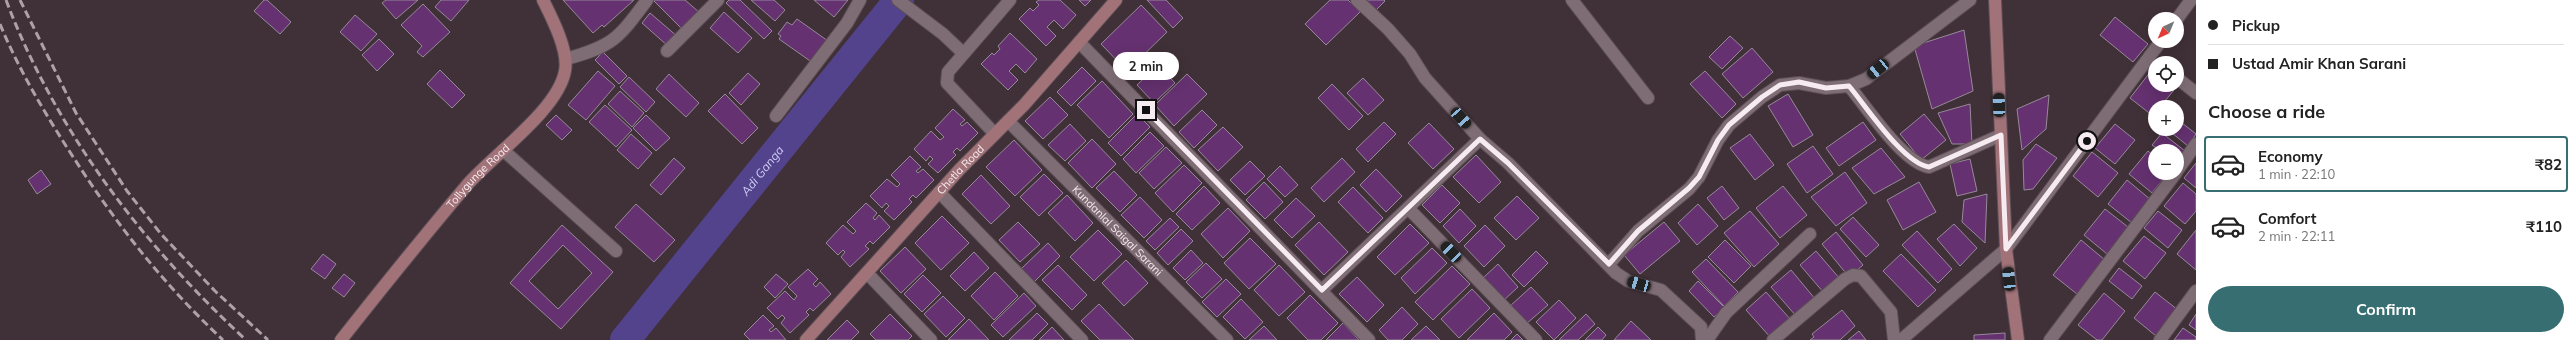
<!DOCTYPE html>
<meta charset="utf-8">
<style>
body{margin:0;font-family:Mulish,sans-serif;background:#f2f2f2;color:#222;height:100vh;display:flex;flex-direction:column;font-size:15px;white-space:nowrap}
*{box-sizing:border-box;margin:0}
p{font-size:13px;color:#767676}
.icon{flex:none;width:22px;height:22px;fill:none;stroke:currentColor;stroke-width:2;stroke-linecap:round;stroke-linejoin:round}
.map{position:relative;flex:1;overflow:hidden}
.details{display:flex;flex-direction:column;background:#fff;width:380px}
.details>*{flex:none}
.hud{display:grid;align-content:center;height:88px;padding:0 12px;background:#fff}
.needle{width:26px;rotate:224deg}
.fabs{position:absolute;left:2148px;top:12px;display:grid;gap:8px}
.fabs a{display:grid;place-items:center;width:36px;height:36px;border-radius:50%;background:#fff;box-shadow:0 4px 16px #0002;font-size:20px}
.end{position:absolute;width:18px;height:18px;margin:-9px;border:5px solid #f6ebf0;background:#111;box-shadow:0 0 0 2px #111}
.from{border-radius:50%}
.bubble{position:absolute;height:28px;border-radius:14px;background:#fff;box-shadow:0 4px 16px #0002;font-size:13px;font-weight:700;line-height:28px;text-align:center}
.car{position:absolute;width:12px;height:24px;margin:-12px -6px;border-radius:5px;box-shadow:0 0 3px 1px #0007;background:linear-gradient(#222 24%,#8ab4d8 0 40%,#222 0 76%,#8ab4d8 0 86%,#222 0)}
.hud b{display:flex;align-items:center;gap:14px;height:38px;font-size:15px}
.hud b+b{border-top:1px solid #e0e0e0}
.hud i{width:10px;height:10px;background:#222}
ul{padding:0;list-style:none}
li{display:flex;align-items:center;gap:12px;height:56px;margin:0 8px 6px;padding:0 4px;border:2px solid transparent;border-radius:4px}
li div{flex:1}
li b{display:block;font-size:15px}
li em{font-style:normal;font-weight:700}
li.selected{border-color:#376e71}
li>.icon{width:36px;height:36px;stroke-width:1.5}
h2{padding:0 12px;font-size:18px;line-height:48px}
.button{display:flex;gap:8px;margin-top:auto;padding:8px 12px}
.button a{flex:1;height:46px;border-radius:24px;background:#376e71;color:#fff;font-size:16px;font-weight:700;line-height:46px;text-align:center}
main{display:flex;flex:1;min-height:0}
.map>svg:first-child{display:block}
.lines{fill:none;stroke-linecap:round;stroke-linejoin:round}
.river{stroke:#52438c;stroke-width:30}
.building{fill:#653170;stroke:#968a99;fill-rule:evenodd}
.street-casing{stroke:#5c4e55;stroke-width:14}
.secondary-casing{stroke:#5c4e55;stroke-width:14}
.street{stroke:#7f6d75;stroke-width:12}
.secondary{stroke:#a17379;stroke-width:12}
.rail{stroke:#ada0a6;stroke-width:3;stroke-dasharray:8 4;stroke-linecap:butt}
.route{stroke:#f6ebf0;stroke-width:5}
.labels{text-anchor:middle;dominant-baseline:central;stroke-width:3.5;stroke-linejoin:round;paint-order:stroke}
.street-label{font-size:11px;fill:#f6ebf0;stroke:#221a1d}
.water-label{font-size:12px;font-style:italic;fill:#d1ccf6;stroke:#221a1d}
</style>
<main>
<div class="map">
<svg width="2196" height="340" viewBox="0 0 2196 340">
<rect width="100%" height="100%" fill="#403037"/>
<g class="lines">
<path class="river" id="s1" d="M625 340 899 0"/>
</g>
<path class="building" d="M264 0H267L291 22 280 34 254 11Z
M386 0H418L396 19 382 3Z
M441 0H469L451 21 435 7Z
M563 0H634L604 27 602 25 593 33Z
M653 0H685L700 13 684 31Z
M729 0H740L772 31 764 39 726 3Z
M751 0H774L785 10 775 21Z
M814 0H848L834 17Z
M1039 0H1060L1076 15 1063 29 1054 20 1047 27 1056 36 1046 46 1019 19 1030 8 1033 11 1039 5 1036 2Z
M1079 0H1091L1085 6Z
M1147 0H1166L1183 18 1173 28Z
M1330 0H1348L1360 12 1326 45 1305 24Z
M1360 0H1384L1385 1 1373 13Z
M423 4 450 32 423 57 417 52 422 46 401 25Z
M1141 5 1167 32 1127 71 1101 44Z
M724 12 752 38 738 53 710 28Z
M650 13 678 37 669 47 642 23Z
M355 15 377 34 361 51 340 32Z
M2115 17 2148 44 2133 62 2100 35Z
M797 19 828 41 813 63 779 39 781 36 778 34 787 22 792 25Z
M1964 30 1973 91 1932 109 1914 46Z
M1010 33 1037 59 1025 73 1016 64 1009 71 1018 80 1008 90 981 64 992 53 994 55 1000 49 998 46Z
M1730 36 1743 48 1722 69 1709 57Z
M379 39 394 54 377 71 362 55Z
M1752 48 1773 72 1743 98 1722 74Z
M603 52 627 76 619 84 595 60Z
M1158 65 1175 83 1154 103 1137 85Z
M1082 67 1096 81 1071 106 1057 92Z
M440 70 465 95 452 108 427 84Z
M598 71 615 86 586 120 568 105Z
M1705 71 1736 104 1722 118 1690 84Z
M2151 71 2155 75V85H2168L2174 90 2160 107H2155L2153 116 2130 98Z
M748 73 760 84 741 105 729 93Z
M669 74 699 103 686 117 656 89Z
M1187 74 1207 94 1174 126 1155 105Z
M629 77 655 102 646 112 620 87Z
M1363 78 1384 100 1368 115 1347 93Z
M1102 81 1133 114 1109 138 1077 105Z
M1332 84 1363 116 1349 130 1318 98Z
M620 91 644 113 632 127 608 104Z
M725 94 758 128 742 144 708 111Z
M1788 94 1813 135 1793 147 1768 106Z
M2049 95 2046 129 2022 150 2017 109Z
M1050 97 1068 115 1043 139 1025 121Z
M1970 104 1972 144H1952L1938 113Z
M605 105 632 130 616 147 589 122Z
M953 109 965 120 960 124 962 126 967 122 978 133 960 151 957 148 953 152 956 155 938 173 928 164 933 159 930 156 926 161 914 149 931 131 940 140 944 137 935 128Z
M1202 110 1217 125 1194 148 1179 132Z
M1137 114 1150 127 1121 156 1108 143Z
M1924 114 1946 140 1921 160 1900 134Z
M556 115 572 130 562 140 546 125Z
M646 115 670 138 656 151 633 128Z
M2177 119 2196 134 2188 146 2167 129H2177Z
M1384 122 1396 134 1368 162 1356 149Z
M1863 122 1876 140 1839 166 1826 148Z
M1429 123 1454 149 1433 169 1408 143Z
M1070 124 1086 141 1065 161 1048 145Z
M2115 124 2135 140 2115 164 2095 148Z
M1223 127 1243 147 1218 171 1198 150Z
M1150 132 1164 146 1136 173 1123 159Z
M2162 133 2185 151 2177 161V151H2160L2152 145Z
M631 134 652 153 638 169 617 150Z
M1750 134 1774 165 1755 180 1730 148Z
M1092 139 1116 164 1092 188 1068 163Z
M1014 140 1042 170 1015 196 986 167Z
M2036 144 2057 158 2033 189 2024 190 2023 160Z
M1813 146 1833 174 1807 193 1787 164Z
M1166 147 1182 163 1154 189 1139 173Z
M1881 148 1905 177 1874 194 1852 168Z
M2148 151 2155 157V173H2168L2152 193 2129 174Z
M2092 152 2118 173 2098 197 2073 176Z
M1476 155 1501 182 1479 203 1453 177Z
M910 156 921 167 916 171 918 173 923 169 934 180 916 198 913 195 909 199 912 202 894 220 884 211 889 206 886 203 882 208 870 196 887 179 897 187 900 184 891 175Z
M674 158 685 168 661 195 650 185Z
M1342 158 1355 172 1324 202 1311 188Z
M1970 159 1977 191 1957 196 1950 164Z
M1250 161 1265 176 1245 195 1230 180Z
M2196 163V188L2184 178Z
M1184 165 1202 183 1173 212 1155 193Z
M1280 166 1298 185 1285 197 1267 179Z
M1376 169 1402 196 1386 212 1360 185Z
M41 170 51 184 37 194 28 180Z
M1114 171 1137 195 1120 212 1096 188Z
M1845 172 1867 203 1836 226 1811 197Z
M1044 174 1063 193 1039 216 1020 197Z
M981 175 1010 206 991 224 962 194Z
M2127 180 2151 200 2132 223 2108 204Z
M1264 182 1283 202 1265 219 1246 200Z
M1919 182 1936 212 1903 230 1887 200Z
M2183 183 2196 194V211L2185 224 2164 206Z
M1442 185 1460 203 1440 223 1422 205Z
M1204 186 1220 203 1192 230 1176 214Z
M1722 186 1739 208 1724 220 1707 198Z
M1783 186 1807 215 1780 238 1756 208Z
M1353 187 1383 218 1368 233 1338 202Z
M1987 194 1985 243 1962 222 1964 200Z
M1067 195 1093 223 1075 241 1048 213Z
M1517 196 1539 218 1516 240 1494 218Z
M1140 197 1162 220 1144 238 1121 215Z
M1296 198 1315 216 1292 238 1274 220Z
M866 203 877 213 873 218 875 220 879 215 890 227 873 244 870 241 865 246 869 249 850 267 841 257 845 252 843 250 838 255 826 243 843 225 853 234 856 231 847 222Z
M636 204 675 240 654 262 615 227Z
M1698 204 1718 226 1697 245 1678 223Z
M1228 208 1250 231 1223 258 1201 234Z
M1460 209 1476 226 1459 243 1443 226Z
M2105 209 2128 227 2107 254 2084 235Z
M1750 211 1779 244 1754 267 1724 233Z
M2158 211 2182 230 2168 248 2144 228Z
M942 216 969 243 941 270 915 243Z
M1853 217 1879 245 1866 257 1840 229Z
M1170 218 1179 227 1155 250 1146 241Z
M1018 222 1040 244 1020 262 999 240Z
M1319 222 1348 252 1324 275 1295 245Z
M1664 222 1680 241 1640 274 1624 255Z
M1410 224 1429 243 1395 275 1377 257Z
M1954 224 1977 248 1960 266 1937 239Z
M562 225 613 272 561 329 510 283ZM563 245 592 273 558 309 529 281Z
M1485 225 1505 246 1484 267 1464 246Z
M1181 229 1193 241 1168 265 1157 253Z
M1098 230 1122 254 1094 281 1070 257Z
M2196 230V270L2177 254Z
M1917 231 1952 269 1938 283 1902 245Z
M1836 232 1863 265 1849 277 1822 244Z
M2144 236 2166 253 2145 279 2123 261Z
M1250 238 1276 264 1249 289 1224 263Z
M1725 240 1751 266 1734 283 1708 257Z
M2081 240 2105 260 2077 294 2053 275Z
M1048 243 1060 256 1034 282 1021 269Z
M905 247 926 269 901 293 880 271Z
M1432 248 1447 263 1415 294 1401 278Z
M1191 250 1203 263 1185 280 1173 268Z
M1536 251 1548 263 1524 287 1512 275Z
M1816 251 1840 279 1824 293 1800 265Z
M974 252 989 268 965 291 950 276Z
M323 254 336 264 325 279 311 269Z
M1901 254 1936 290 1918 307 1883 271Z
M1706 259 1738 292 1724 306 1692 272Z
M1126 260 1148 283 1124 306 1102 283Z
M1206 263 1222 279 1202 298 1186 282Z
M1498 264 1518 287 1503 301 1483 278Z
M1058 265 1087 295 1072 310 1042 280Z
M1279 265 1305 292 1279 316 1254 290Z
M1452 266 1470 284 1433 320 1415 302Z
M2119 268 2142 286 2132 299 2109 281Z
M808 269 818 279 813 284 816 287 820 282 831 294 813 311 810 308 806 312 809 315 790 333 781 323 785 318 782 315 778 319 767 308 785 291 794 300 797 296 788 287Z
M1791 270 1816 300 1796 316 1771 287Z
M995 272 1018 296 994 320 971 296Z
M344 274 355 283 344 297 332 288Z
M776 274 788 284 775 298 764 287Z
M923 275 941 293 922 312 904 294Z
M1357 277 1384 305 1367 322 1339 294Z
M1226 279 1241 294 1217 317 1202 302Z
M1698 281 1725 308 1714 317 1689 291Z
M1531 287 1548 305 1526 324 1510 306Z
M1472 289 1490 308 1459 338 1441 319Z
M1766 292 1791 320 1771 338 1746 310Z
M2155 292 2178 310 2156 336 2134 318Z
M1024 293 1036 306 1003 337 991 325Z
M2104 293 2125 311 2102 340H2097L2078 325Z
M1310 295 1338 323 1321 340H1308L1287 318Z
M943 296 965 318 946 337 924 314Z
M1241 299 1263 322 1245 339 1223 317Z
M1559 300 1576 318 1554 340 1536 322Z
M1099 304 1134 340H1100L1081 321Z
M1402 307 1418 324 1402 340H1388L1379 330Z
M1842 310 1855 326 1840 340H1810L1814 337 1812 334Z
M1037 313 1048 324 1032 340H1009Z
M1494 313 1512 332 1504 340H1467Z
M890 314 912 336 908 340H876L870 334Z
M1586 314 1595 324 1578 340H1559Z
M2196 314V330L2189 325Z
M763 315 774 326 769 330 771 332 776 328 786 340H750L744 334Z
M969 319 989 340H948Z
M847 320 859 332 851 340H827Z
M1631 321 1651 340H1614Z
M1343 323 1359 340H1326Z
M1264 326 1277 340H1249Z
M1426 326 1440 340H1411Z
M1052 327 1064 340H1039Z
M1598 327 1606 335 1602 340H1585Z
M2183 328 2196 337V340H2174Z
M1859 331 1866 340H1848Z
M2005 333V340H1974V335Z
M1517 334 1523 340H1511Z"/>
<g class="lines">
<g class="street-casing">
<g id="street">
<path d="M898 0 943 34 963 53"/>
<path d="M1572 0 1648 98"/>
<path d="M2177 19 2191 0"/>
<path d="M1079 42 1369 340"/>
<path d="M667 51 718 0"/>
<path d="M566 59C613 46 618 39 647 0"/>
<path d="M2177 78 2196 93"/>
<path d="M1849 86C1866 106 1903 163 1929 167L2001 135"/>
<path d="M776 116 847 23 860 0"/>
<path id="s2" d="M1008 121 1227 340"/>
<path d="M995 134 947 83 948 72 1010 0"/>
<path d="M1480 139 1508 163 1616 273 1628 281 1661 290 1701 327 1702 340"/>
<path d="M503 150 616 251"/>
<path d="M2177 171 2196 144"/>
<path d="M939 192 1082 340"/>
<path d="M1408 208 1536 340"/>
<path d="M1609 264 1638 231 1689 189 1699 177 1718 140 1729 125 1762 97 1780 85 1799 83 1826 88 1849 86 1866 79 1970 0"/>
<path d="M867 273 931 340"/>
<path d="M1322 290 1480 139 1425 78 1410 54 1388 29 1357 0"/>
<path d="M1707 340 1726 313 1810 234"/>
<path d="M1773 340 1845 279 1853 275 1861 276 1891 312 1894 340"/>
<path d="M1901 340 2006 249 2161 41"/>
<path d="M2050 340 2176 173"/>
<path d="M2160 340 2196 291"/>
</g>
</g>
<g class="secondary-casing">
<g id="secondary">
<path d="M1995 0 2006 249 2018 340"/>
<path id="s3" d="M341 340C382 288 424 236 467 185 493 155 558 110 565 71 569 51 552 18 543 0"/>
<path id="s4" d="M806 340 960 169 1024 105 1116 0"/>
</g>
</g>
<use href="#street" class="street"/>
<use href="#secondary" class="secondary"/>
<path class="rail" d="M6 0C56 132 143 245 246 340
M20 0 76 113 127 191 161 234 215 291 268 340
M0 24C18 68 43 110 68 149 114 221 160 281 223 340"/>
</g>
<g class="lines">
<path class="route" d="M1146 110 1322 290 1480 139 1508 163 1609 264 1638 231 1689 188 1699 177 1718 140 1729 125 1762 97 1780 85 1799 82 1826 88 1849 86C1866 106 1903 163 1929 167L2001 135 2006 249 2087 141"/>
</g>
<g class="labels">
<g class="street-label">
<text stroke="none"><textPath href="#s4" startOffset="230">Chetla Road</textPath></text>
<text stroke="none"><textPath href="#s3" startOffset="214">Tollygunge Road</textPath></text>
<text stroke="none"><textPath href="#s2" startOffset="155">Kundanlal Saigal Sarani</textPath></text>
</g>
<g class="water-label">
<text stroke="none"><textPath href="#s1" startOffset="218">Adi Ganga</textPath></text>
</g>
</g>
</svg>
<div class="fabs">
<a><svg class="needle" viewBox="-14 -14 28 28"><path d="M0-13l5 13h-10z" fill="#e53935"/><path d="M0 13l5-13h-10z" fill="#767676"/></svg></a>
<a><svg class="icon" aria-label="locate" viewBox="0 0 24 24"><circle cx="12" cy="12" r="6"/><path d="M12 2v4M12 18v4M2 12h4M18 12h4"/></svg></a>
<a>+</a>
<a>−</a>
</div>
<i class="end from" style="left:2087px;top:141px"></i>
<i class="end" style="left:1146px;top:110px"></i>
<div class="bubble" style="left:1113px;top:52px;width:66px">2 min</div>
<i class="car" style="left:1878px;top:69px;rotate:231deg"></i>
<i class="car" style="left:1999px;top:105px;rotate:358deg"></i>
<i class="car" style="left:1461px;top:118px;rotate:138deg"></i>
<i class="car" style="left:1451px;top:252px;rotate:316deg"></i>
<i class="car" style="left:2009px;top:279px;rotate:354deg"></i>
<i class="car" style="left:1639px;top:284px;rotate:286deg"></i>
</div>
<section class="details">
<div class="hud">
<b><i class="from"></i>Pickup</b>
<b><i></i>Ustad Amir Khan Sarani</b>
</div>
<h2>Choose a ride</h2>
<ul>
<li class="selected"><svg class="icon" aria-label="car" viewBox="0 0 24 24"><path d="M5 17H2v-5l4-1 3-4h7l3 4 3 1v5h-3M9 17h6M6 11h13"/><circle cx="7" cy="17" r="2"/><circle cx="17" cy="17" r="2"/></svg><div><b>Economy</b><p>1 min · 22:10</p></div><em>₹82</em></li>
<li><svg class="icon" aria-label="car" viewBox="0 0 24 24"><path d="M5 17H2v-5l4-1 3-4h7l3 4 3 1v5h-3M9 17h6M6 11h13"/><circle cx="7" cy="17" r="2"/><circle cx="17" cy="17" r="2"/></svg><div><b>Comfort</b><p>2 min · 22:11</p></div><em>₹110</em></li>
</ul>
<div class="button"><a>Confirm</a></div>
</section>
</main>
